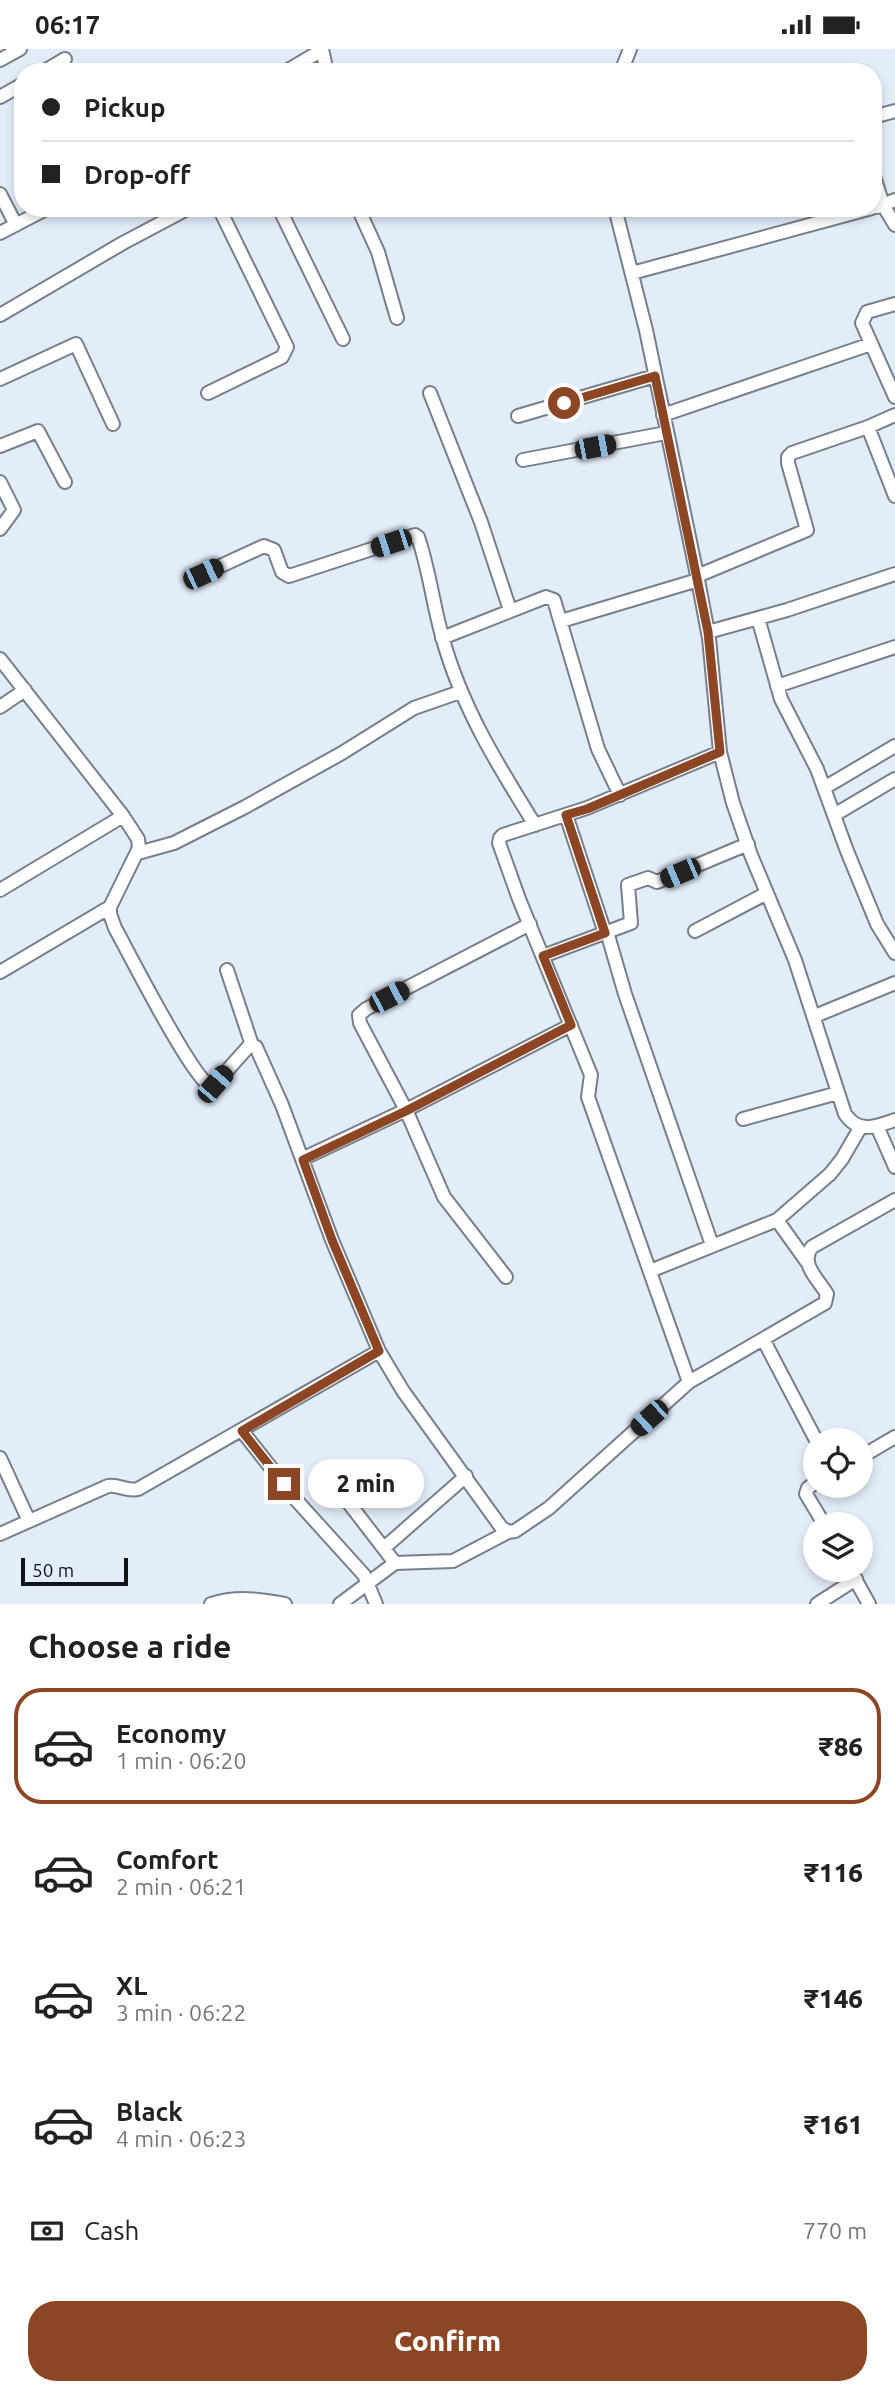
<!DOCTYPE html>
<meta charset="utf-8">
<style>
body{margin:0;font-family:Ubuntu,sans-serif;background:#f6f6f6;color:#222;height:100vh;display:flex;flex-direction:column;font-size:26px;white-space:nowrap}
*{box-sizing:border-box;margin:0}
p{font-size:23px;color:#767676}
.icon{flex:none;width:38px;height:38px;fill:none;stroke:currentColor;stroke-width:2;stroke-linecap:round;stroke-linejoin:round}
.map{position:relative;height:1555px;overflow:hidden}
.drawer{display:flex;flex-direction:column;background:#fff;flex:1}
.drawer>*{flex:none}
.hud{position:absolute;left:14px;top:14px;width:868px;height:154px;border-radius:28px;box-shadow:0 4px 10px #0003;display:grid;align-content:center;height:154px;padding:0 28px;background:#fff}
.fabs{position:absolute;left:803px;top:1379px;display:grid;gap:14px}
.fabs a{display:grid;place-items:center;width:70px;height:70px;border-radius:50%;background:#fff;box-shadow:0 4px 10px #0003;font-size:35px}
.scale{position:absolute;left:21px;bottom:18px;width:107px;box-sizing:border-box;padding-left:7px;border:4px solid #101318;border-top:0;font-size:19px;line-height:24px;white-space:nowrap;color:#101318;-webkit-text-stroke:5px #e3edfa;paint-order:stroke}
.end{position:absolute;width:32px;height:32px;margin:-16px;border:9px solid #8d4623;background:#fff;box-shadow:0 0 0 4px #fff}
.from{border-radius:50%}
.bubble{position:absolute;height:49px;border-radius:24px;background:#fff;box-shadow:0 4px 10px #0003;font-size:23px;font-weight:800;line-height:49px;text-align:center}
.car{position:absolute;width:21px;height:42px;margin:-21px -10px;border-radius:9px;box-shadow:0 0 5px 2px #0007;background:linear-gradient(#222 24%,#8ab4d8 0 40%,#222 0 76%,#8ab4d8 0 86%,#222 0)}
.hud b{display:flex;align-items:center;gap:24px;height:66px;font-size:26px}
.hud b+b{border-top:2px solid #e0e0e0}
.hud i{width:18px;height:18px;background:#222}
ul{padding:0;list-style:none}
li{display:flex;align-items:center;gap:21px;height:116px;margin:0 14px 10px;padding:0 14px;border:4px solid transparent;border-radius:28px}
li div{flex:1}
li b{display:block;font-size:26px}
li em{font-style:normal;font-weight:800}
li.current{border-color:#8d4623}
li>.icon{width:63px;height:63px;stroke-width:1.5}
h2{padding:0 28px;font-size:32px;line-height:84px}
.pay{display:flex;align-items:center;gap:18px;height:77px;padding:0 28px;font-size:26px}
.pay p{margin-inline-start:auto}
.primary-button{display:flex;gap:14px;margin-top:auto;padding:14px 28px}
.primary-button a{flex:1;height:80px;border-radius:28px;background:#8d4623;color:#fff;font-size:28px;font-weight:800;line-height:80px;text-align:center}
.status{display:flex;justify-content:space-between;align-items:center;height:49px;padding:0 35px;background:#fff;direction:ltr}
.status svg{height:19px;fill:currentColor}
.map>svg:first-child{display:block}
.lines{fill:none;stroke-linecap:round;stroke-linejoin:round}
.street-casing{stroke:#767f8b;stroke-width:16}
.street{stroke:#fff;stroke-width:12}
.route{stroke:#8d4623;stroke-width:9}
</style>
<div class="status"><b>06:17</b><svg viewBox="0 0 49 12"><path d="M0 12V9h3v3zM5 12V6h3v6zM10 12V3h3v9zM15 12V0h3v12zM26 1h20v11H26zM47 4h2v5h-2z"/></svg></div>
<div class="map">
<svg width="895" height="1555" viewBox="0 0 895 1555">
<rect width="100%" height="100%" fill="#e3edfa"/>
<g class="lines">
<g class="street-casing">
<path id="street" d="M322 0 327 23
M0 11 20 0
M43 23 65 10
M285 23 322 1
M621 23 630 0
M0 48 23 35
M873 68 895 62
M873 124 883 156 895 151
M0 145 16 176
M877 158 883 156 895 176
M279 159 343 290
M358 159 378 203 397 269
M615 159 646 281 698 531 709 589 720 703 733 754 751 806 795 911 845 1065C859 1085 875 1078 895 1071
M0 184 48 159
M632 224 872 159
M895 255 867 263 862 274 895 348
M0 266 123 194 189 159
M0 330 76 295 113 375
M208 344 282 308 287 298 219 159
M430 344 481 473 510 561
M663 366 871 295
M518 367 655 327
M868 378 895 447
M0 397 38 382 65 433
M523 411 666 384
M0 433 14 461 0 480
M203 525 264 497 274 501 282 523 289 527 415 486 418 488C429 520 433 555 442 587 461 657 497 715 535 776
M697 527 807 481 788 414V408L792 404 868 378 895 366
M758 569 781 650 817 720 847 802 877 875 895 904
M561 572 698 531
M708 583 787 561 895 525
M442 589 546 548 554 551 598 700 620 746
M0 610 123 767 138 790 139 799 110 858V865L115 879C130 906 191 1027 210 1037L215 1035 249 997 256 998 282 1056 332 1191 379 1302 403 1342 501 1478 508 1483 515 1482 549 1459 689 1333 825 1254 827 1245C818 1230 799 1214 812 1198L895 1151
M777 637 895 598
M0 658 25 641
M824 739 895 697
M566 766 605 884
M834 766 895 730
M138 804 174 794 245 758 342 704 414 659 460 643
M0 841 123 767
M695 882 767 844
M607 883 625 945 712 1196
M543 907 631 874 628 836 648 829 657 833 748 795
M227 921 252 996
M0 923 110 858
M815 967 895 934
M743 1070 838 1044
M877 1077 895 1118
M302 1110 406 1061 571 976
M777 1171 807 1213
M650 1222 777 1171 830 1125 842 1110 860 1079
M506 1228 444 1148 406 1061 360 974 359 966 366 960 530 875
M763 1290 816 1391
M689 1333 588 1048 591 1026 519 850 499 794 500 789 503 786 587 759 720 703
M242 1382 298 1453 364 1526 376 1555
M861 1408 895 1388
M0 1409 29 1472
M816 1433 808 1439 806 1445 824 1475
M338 1440 395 1514
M0 1485 108 1437C119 1435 127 1443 138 1440L379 1302
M384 1499 466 1427
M850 1521 869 1555
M211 1555C236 1547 260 1550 285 1555
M340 1555 395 1514 453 1512 508 1483
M817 1555 856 1530"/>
</g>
<use href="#street" class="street"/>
</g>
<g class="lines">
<path class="route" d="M284 1435 242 1382 379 1302 332 1191 303 1111 406 1062 571 976 543 907 605 884 566 766 587 760 720 703 708 583 655 327 564 354"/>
</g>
</svg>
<div class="fabs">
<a><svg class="icon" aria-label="locate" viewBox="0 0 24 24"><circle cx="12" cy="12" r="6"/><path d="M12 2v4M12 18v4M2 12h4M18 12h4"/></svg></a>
<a><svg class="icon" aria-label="layers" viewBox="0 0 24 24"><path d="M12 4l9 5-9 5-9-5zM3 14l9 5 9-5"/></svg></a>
</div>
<div class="scale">50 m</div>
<i class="end from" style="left:564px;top:354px"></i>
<i class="end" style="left:284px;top:1435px"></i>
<div class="bubble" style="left:308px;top:1410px;width:116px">2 min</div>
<i class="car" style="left:595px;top:398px;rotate:79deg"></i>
<i class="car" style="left:391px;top:494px;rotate:252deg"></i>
<i class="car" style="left:203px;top:525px;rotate:65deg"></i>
<i class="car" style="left:680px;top:824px;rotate:247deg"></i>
<i class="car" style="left:389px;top:948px;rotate:63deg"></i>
<i class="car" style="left:215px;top:1035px;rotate:41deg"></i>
<i class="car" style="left:649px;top:1369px;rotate:228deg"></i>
<div class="hud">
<b><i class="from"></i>Pickup</b>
<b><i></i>Drop-off</b>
</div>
</div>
<section class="drawer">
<h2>Choose a ride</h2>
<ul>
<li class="current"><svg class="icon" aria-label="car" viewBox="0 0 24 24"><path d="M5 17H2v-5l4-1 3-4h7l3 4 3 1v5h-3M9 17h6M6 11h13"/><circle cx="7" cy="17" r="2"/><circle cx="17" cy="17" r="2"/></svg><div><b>Economy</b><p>1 min · 06:20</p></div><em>₹86</em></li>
<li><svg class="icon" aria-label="car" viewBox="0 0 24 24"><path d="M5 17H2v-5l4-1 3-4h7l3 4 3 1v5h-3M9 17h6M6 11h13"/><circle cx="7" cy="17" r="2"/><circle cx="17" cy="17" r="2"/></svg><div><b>Comfort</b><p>2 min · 06:21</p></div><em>₹116</em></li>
<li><svg class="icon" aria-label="car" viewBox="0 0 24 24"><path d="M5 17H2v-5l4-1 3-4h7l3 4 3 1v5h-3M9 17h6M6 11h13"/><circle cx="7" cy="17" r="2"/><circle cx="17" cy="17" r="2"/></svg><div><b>XL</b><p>3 min · 06:22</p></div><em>₹146</em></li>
<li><svg class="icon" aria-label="car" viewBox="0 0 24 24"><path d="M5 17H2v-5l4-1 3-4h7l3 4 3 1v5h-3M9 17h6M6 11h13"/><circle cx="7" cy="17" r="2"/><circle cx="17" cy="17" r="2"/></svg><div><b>Black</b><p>4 min · 06:23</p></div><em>₹161</em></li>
</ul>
<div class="pay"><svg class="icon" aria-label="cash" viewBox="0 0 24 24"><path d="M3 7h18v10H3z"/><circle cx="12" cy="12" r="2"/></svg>Cash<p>770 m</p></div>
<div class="primary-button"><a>Confirm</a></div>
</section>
